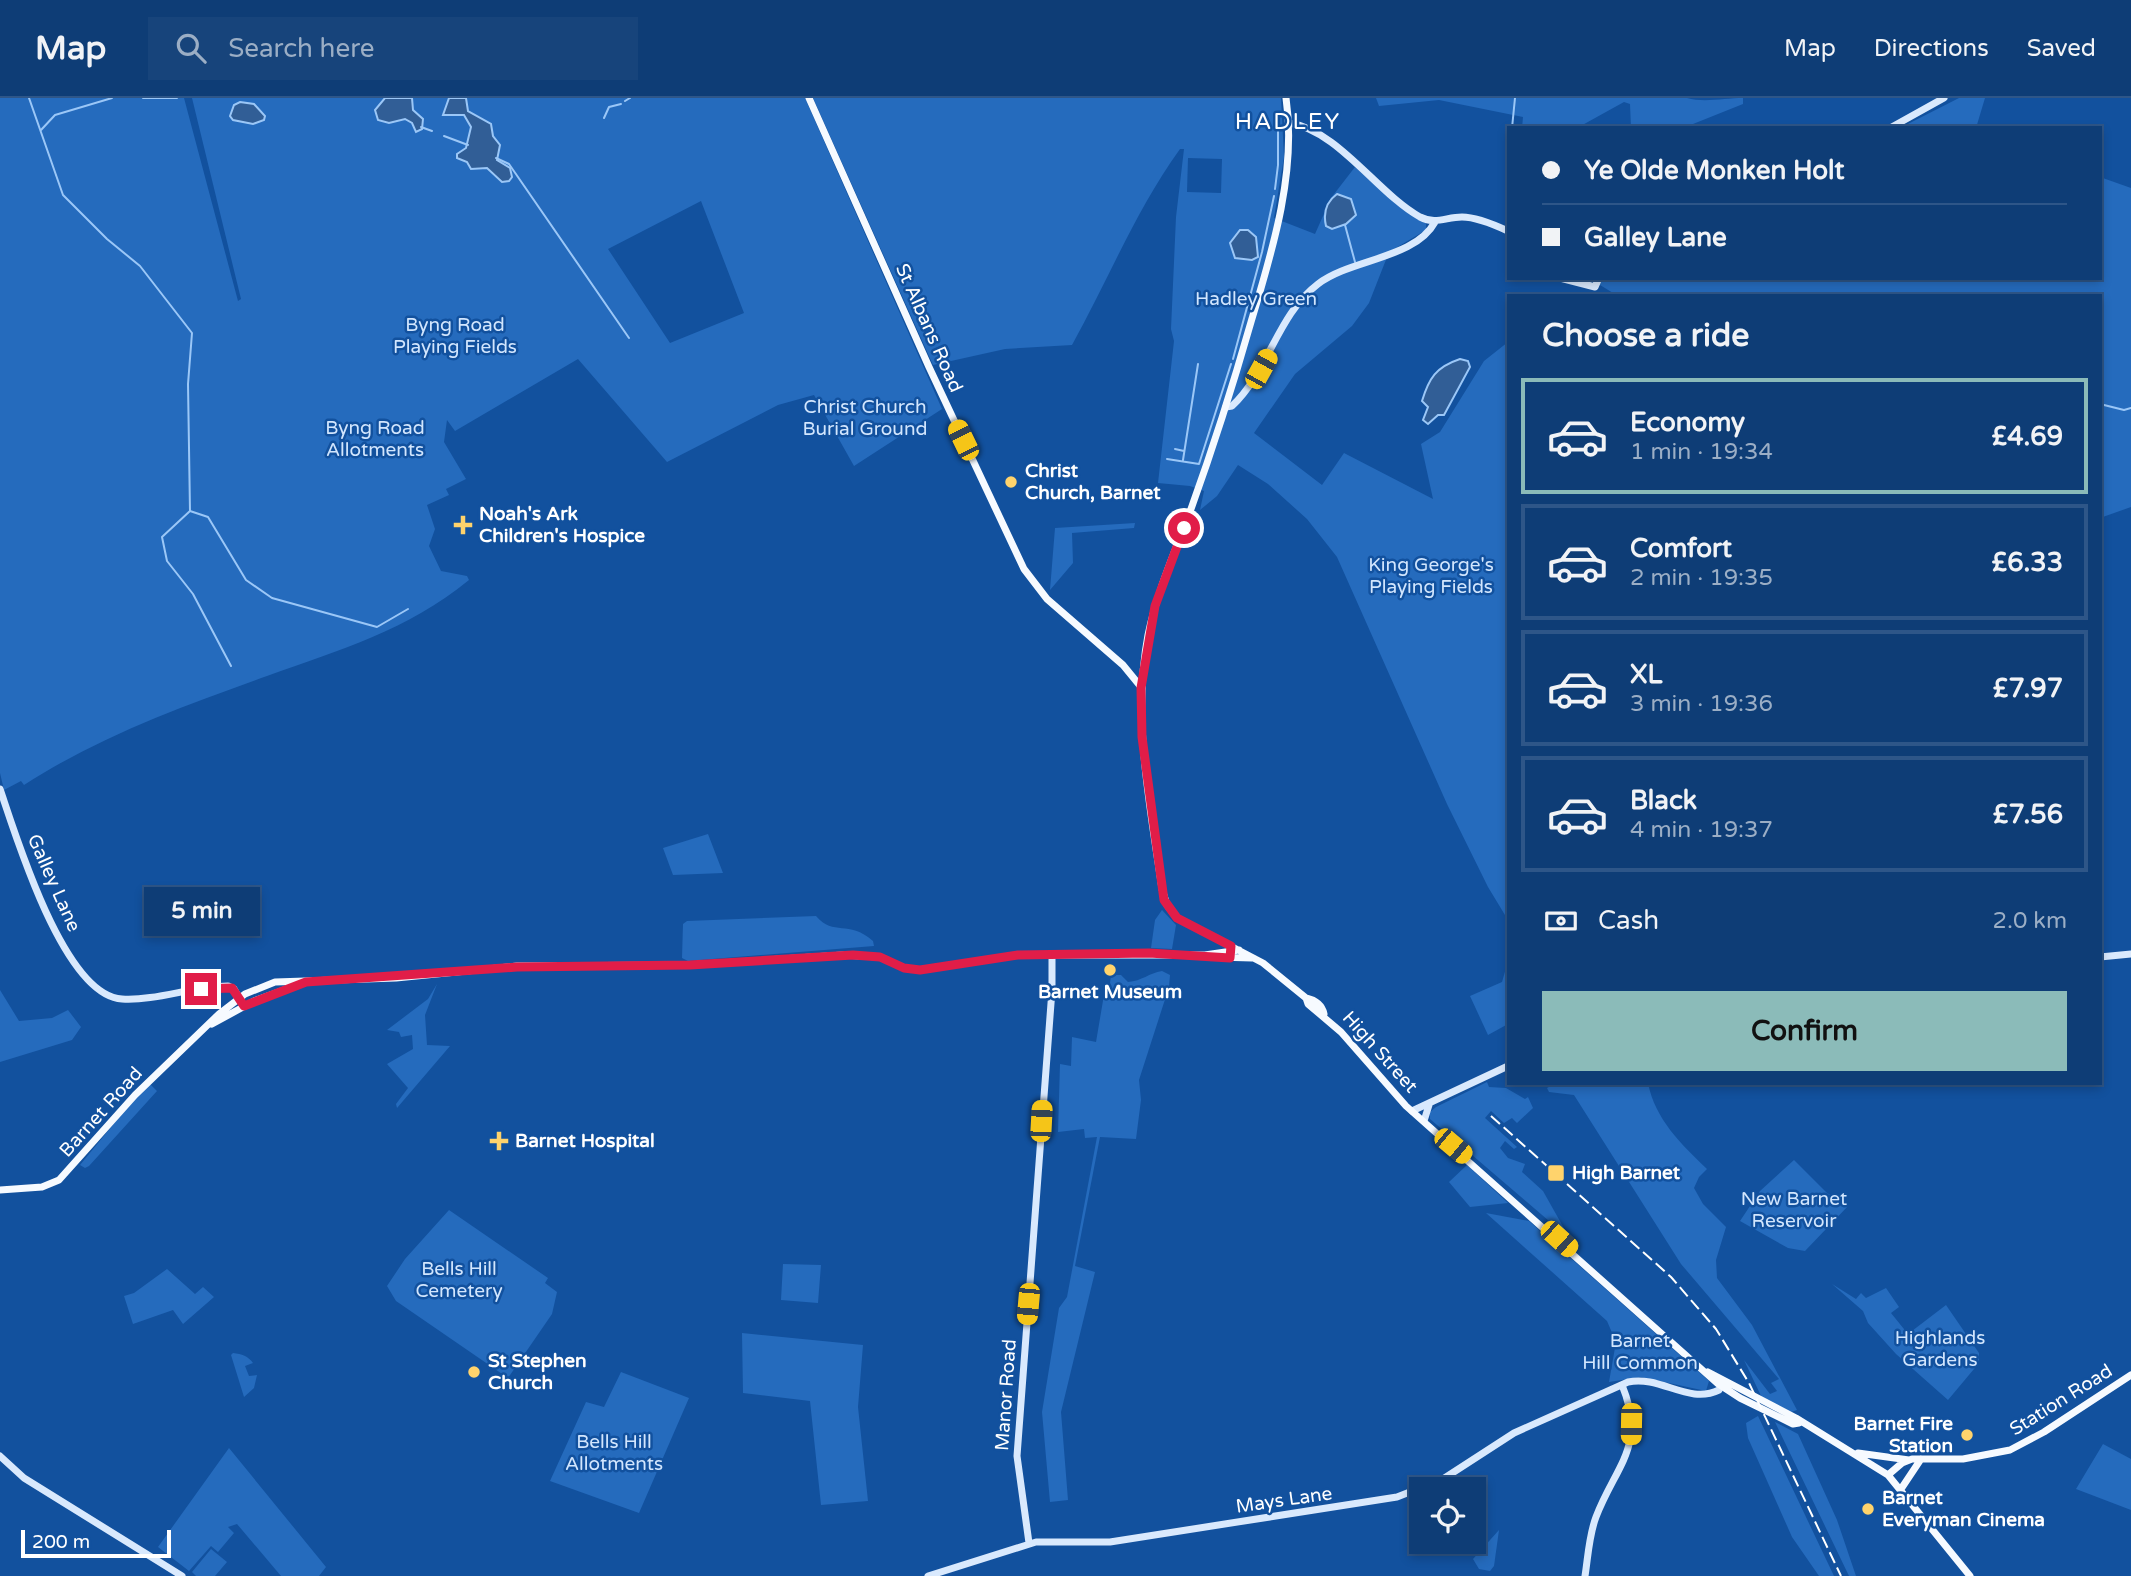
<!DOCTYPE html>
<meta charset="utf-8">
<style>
body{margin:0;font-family:"Varela Round",sans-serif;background:#17447b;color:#f1f3f6;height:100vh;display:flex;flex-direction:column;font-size:26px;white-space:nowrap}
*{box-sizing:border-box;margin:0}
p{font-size:23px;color:#9baec5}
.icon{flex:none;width:38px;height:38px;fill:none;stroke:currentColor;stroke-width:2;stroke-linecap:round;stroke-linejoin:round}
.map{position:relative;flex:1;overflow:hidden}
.details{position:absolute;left:1507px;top:196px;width:595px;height:791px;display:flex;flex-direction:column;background:#0e3d76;border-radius:0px;box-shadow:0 4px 10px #0003,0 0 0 2px #2e5688}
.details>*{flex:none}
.hud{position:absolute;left:1507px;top:28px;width:595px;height:154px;border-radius:0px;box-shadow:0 4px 10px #0003,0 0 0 2px #2e5688;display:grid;align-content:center;height:154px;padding:0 35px;background:#0e3d76}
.buttons{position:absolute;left:1409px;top:1379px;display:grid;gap:14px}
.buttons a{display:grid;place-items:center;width:77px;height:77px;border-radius:0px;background:#0e3d76;box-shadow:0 4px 10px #0003,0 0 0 2px #2e5688;font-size:35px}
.scale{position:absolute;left:21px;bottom:18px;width:150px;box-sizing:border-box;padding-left:7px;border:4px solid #fff;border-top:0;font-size:19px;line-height:24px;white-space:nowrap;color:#fff;-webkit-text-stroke:5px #12519e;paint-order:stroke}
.end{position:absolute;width:32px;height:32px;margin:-16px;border:9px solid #e11d48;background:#fff;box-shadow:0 0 0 4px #fff}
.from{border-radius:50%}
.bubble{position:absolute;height:49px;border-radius:0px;background:#0e3d76;box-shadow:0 4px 10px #0003,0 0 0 2px #2e5688;font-size:23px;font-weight:800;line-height:49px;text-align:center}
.car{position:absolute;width:21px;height:42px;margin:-21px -10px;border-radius:9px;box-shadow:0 0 5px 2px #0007;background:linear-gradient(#f5c518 24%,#345 0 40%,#f5c518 0 76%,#345 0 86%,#f5c518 0)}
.hud b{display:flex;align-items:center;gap:24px;height:66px;font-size:26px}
.hud b+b{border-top:2px solid #2e5688}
.hud i{width:18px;height:18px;background:#f1f3f6}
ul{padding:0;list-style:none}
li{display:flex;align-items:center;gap:21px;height:116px;margin:0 14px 10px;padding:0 21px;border:4px solid #2e5688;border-radius:0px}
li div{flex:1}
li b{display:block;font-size:26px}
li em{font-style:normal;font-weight:800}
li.selected{border-color:#8bbbb9}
li>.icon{width:63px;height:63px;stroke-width:1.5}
h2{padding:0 35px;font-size:32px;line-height:84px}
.pay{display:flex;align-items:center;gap:18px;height:77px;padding:0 35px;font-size:26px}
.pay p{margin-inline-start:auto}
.primary-button{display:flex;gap:14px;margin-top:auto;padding:14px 35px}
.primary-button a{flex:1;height:80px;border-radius:0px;background:#8bbbb9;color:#111;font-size:28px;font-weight:800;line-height:80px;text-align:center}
header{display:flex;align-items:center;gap:42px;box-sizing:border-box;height:98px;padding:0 35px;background:#0e3d76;border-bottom:2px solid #2e5688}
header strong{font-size:33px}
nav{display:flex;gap:38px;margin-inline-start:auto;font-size:24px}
.search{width:490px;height:63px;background:#17447b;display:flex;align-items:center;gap:18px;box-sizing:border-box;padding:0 24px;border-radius:0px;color:#9baec5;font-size:26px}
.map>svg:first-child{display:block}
.green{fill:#256bbd;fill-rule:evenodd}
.water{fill:#315e96;stroke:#9bc7f7;stroke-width:2}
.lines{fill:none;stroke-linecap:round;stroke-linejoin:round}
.stream{stroke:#9bc7f7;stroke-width:2}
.secondary{stroke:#d9e9fd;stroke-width:7}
.primary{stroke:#f6faff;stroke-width:7}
.rail{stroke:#fff;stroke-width:2;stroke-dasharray:12 5;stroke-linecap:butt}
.route{stroke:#e11d48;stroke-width:9}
.poi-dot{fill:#ffd36c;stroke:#12519e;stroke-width:2.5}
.labels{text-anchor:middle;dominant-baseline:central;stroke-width:5;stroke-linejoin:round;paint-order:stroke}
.park-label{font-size:19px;fill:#d2e6fe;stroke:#12519e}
.street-label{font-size:19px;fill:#fff;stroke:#12519e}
.poi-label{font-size:19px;font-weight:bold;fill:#fff;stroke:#12519e;text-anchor:start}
.quarter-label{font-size:23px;letter-spacing:2px;fill:#fff;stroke:#12519e}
</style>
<header>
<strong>Map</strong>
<div class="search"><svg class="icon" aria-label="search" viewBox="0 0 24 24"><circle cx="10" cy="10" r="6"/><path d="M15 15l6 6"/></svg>Search here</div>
<nav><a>Map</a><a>Directions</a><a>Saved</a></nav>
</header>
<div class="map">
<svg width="2131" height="1478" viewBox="0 0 2131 1478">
<rect width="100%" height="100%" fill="#12519e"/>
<path class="green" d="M0 0H184L238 203 241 201 192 0H805L942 311 854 368 814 297 778 307 667 364 578 261 455 333 447 322 444 344 466 381 446 391 449 397 427 407 435 431 429 448 441 473 467 478 469 482C406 533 342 551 267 578 183 608 98 639 24 687L21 683 4 692 0 675ZM701 103 744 215 670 245 608 151Z
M813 0H1281L1284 59 1274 120 1315 136 1331 100 1355 69 1396 106 1426 124V132L1389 154 1369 205 1352 228 1295 276 1254 335 1322 387 1344 355 1433 401 1421 346 1440 334 1484 263 1508 244V822L1488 789 1447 706 1337 459 1307 421 1268 386 1238 367 1217 398 1200 412 1204 393 1190 388 1158 385 1174 243 1171 231 1176 119 1184 51H1180C1136 112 1108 182 1072 247L1005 251 933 267ZM1188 60 1222 61 1221 95 1187 94Z
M1376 0H1687C1703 5 1726 0 1743 0V6L1688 28 1667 26 1666 30H1631L1630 6 1624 4 1577 30H1522L1523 19 1439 2 1379 8Z
M1959 0H1985L1976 30H1900Z
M2100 79 2131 90V409L2100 420V198H1618L1600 187 1602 180H2100Z
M1135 425 1134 430 1072 435 1073 465 1050 492 1055 430Z
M708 736 723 775 673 777 663 750Z
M1162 812 1176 827 1172 851 1151 850 1155 822Z
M816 818C834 839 848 821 873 843L874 848 688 863 682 860 683 826 687 823Z
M1508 863V926L1488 937 1470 898 1502 884Z
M1162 873 1170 877 1169 889 1139 982 1141 1002 1136 1041 1100 1039 1075 1168 1095 1174 1061 1314 1068 1402 1050 1404 1042 1314 1059 1210 1067 1199 1097 1039 1085 1040 1084 1031 1058 1034 1060 966 1071 968 1072 939 1096 944 1106 885H1110L1111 877H1121L1128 884C1142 883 1149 875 1162 873Z
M437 886 425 917 427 947 450 948 397 1010 396 1006 408 990 387 966 413 951 412 937 401 939 399 934 387 932 428 901Z
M0 892 19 923 52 920 68 912 81 929 72 942 0 964Z
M148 984 157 993 89 1068 85 1070 80 1067Z
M1487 984 1489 989 1506 990 1525 1001 1528 999 1533 1010 1517 1025 1512 1020 1504 1025 1491 1013 1485 1020 1517 1049 1514 1051 1505 1043 1500 1050 1508 1060 1525 1066 1522 1074 1543 1093 1570 1141 1430 1021V1014L1436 1009Z
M1556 985H1648C1655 1021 1681 1046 1707 1071L1699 1079 1694 1090 1703 1106 1726 1129 1716 1162 1717 1180 1752 1227 1797 1312 1791 1314 1762 1300 1744 1262 1770 1296 1777 1293 1771 1285 1779 1281 1681 1166 1574 997 1549 994 1547 990Z
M1794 1062 1827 1095 1849 1107 1805 1153 1788 1150 1740 1123 1760 1093Z
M1467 1067 1508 1105 1470 1109 1449 1084Z
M449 1112 548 1180 545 1185 557 1194 552 1216 508 1280 396 1203 387 1188 405 1161Z
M1486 1115 1529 1123 1709 1283 1706 1293 1641 1279 1609 1284 1616 1244 1607 1223Z
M783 1166 821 1167 818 1205 781 1202Z
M167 1171 195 1196 203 1189 214 1199 183 1226 173 1212 133 1226 124 1198 134 1195Z
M1832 1186 1856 1201 1861 1195 1866 1200 1886 1190 1899 1209 1891 1215 1908 1236 1946 1207 1979 1255V1265L1948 1302 1896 1256 1868 1225 1863 1213Z
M742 1235 863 1247 858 1309 868 1403 821 1407 810 1303 743 1295Z
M233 1255C242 1256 248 1258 253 1265L245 1268 249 1278 257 1277 254 1290 244 1299 231 1257Z
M621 1274 689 1300 639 1415 550 1383 586 1304 604 1309Z
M1758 1318 1834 1478H1819L1792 1439 1748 1340 1746 1325Z
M1775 1324 1798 1336 1837 1422 1856 1478H1849Z
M2103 1346 2131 1361V1412L2076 1391Z
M229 1350 326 1469 319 1478H281L237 1426 228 1429 234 1435 218 1454 211 1448 189 1473 158 1449Z
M1499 1432 1494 1468 1490 1473 1479 1471 1473 1461Z
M211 1451 227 1464 215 1478H196L192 1474Z"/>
<path class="water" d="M385 0H412L413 12 423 21 422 31 416 34 412 25 405 21 389 25 378 22 375 12Z
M449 0H466L468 13 491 26 493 38 500 47 497 62 510 70 512 79 509 83 502 84 487 70 471 71 467 64 457 60V56L466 50 471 29 464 17H443Z
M240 4 254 6 265 18 264 22 253 26 233 22 230 18 234 7Z
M1337 96 1351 101 1356 117 1346 126 1332 131 1326 128C1323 115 1326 104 1337 96Z
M1240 132H1248L1256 139 1258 159 1252 162 1235 160 1230 145Z
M1460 261 1468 263 1470 269 1444 317H1438L1428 326 1423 322 1428 309 1422 303C1429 280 1436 269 1460 261Z"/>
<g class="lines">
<path class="stream" d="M29 0 63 97 107 141 140 168 192 235 188 286 190 413 162 439 167 463 193 496 231 568
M143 0H177
M625 3 630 0
M604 20 609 9 621 6
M421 29 432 33
M1512 30 1515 0
M41 32 55 17 112 0
M444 38 468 47
M496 60 509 66 629 240
M1275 91 1278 67V17
M1345 127 1355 164
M1233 261 1262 154 1274 98
M2100 306 2124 312 2131 310
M1175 351 1184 353
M1167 361 1199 366 1231 266
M1183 362 1198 266
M190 413 208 419 246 482 272 500 377 529 408 511"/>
<path class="secondary" d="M1289 25C1338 32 1377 95 1420 119 1436 127 1446 119 1462 119 1477 119 1495 127 1508 133
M1890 30 1944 0
M1560 180 1595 189 1599 180
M1226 309 1232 308C1269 273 1277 217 1318 186 1350 161 1415 161 1435 124
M0 691C16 738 64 898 122 901 157 903 193 888 228 888L234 891 242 905
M2100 859 2131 856
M1412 1013 1508 968
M1424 1023 1429 1007
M0 1358 24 1380 182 1478
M1029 1445 1017 1358 1052 892V856
M928 1478 1036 1444H1110L1397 1399 1443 1381 1514 1335 1628 1284C1661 1277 1688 1307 1719 1292L1722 1285
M1585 1478C1588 1459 1589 1437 1596 1419 1616 1367 1647 1348 1622 1287"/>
<path class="primary" d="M809 0 929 269 1024 471 1047 501 1123 567 1141 589
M1286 0C1297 74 1272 154 1251 224 1233 287 1213 350 1191 411 1175 453 1157 494 1148 537 1132 621 1150 707 1162 791L1167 807 1177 820 1263 865 1306 900C1315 902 1322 907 1324 916
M1217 859 1252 860
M1306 900 1308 906 1341 934 1406 1008 1717 1285 1740 1300 1793 1326 1799 1325
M212 926 254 903 306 884
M0 1092 42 1089 59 1082 135 997 219 916 245 896 275 884 396 880 517 868 690 867 843 857 880 859 904 870 920 872 1018 857H1205L1239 852
M1708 1274 1796 1320 1888 1377 1970 1478
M1858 1355 1909 1362
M1888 1377 1902 1365 1912 1361H1963L2010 1352 2044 1334 2131 1277
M1901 1391 1921 1361"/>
<path class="rail" d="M1491 1018 1671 1179 1716 1231 1749 1285 1841 1478"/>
</g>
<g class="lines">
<path class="route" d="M201 891 232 890 244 908 306 884 517 869 690 867 853 857 880 859 904 870 920 872 1018 857 1149 855 1230 860 1231 848 1177 820 1164 802 1142 639 1141 590 1155 508 1184 430"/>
</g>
<g class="poi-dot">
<circle cx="1011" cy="384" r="7"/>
<path d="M459.5 416.5h7v7h7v7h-7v7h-7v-7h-7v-7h7z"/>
<circle cx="1110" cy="872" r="7"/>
<path d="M495.5 1032.5h7v7h7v7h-7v7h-7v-7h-7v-7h7z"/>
<rect x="1547" y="1066" width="18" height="18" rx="3.5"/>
<circle cx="474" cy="1274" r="7"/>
<circle cx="1967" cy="1337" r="7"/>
<circle cx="1868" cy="1411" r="7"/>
</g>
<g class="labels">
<g class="park-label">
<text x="1256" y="201">Hadley Green</text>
<text x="455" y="227">Byng Road<tspan x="455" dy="22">Playing Fields</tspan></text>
<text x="865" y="309">Christ Church<tspan x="865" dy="22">Burial Ground</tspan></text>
<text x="375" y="330">Byng Road<tspan x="375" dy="22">Allotments</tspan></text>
<text x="1431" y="467">King George's<tspan x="1431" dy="22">Playing Fields</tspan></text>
<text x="1794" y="1101">New Barnet<tspan x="1794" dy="22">Reservoir</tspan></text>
<text x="459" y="1171">Bells Hill<tspan x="459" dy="22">Cemetery</tspan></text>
<text x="1940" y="1240">Highlands<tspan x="1940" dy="22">Gardens</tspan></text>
<text x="1640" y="1243">Barnet<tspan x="1640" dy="22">Hill Common</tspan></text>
<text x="614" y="1344">Bells Hill<tspan x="614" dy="22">Allotments</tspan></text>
</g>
<g class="street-label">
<text transform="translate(929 230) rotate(66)">St Albans Road</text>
<text transform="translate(54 785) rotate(66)">Galley Lane</text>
<text transform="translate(1380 954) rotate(48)">High Street</text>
<text transform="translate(101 1014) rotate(-48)">Barnet Road</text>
<text transform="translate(1006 1297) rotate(-86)">Manor Road</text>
<text transform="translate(2061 1302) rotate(-32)">Station Road</text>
<text transform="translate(1284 1402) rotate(-8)">Mays Lane</text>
</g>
<g class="poi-label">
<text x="1025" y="373">Christ<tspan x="1025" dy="22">Church, Barnet</tspan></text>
<text x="479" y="416">Noah's Ark<tspan x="479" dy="22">Children's Hospice</tspan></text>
<text x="1110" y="894" text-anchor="middle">Barnet Museum</text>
<text x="515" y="1043">Barnet Hospital</text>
<text x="1572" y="1075">High Barnet</text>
<text x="488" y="1263">St Stephen<tspan x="488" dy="22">Church</tspan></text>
<text x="1953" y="1326" text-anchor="end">Barnet Fire<tspan x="1953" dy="22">Station</tspan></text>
<text x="1882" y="1400">Barnet<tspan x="1882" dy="22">Everyman Cinema</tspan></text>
</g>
<g class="quarter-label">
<text x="1288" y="24">HADLEY</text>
</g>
</g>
</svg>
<div class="buttons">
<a><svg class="icon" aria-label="locate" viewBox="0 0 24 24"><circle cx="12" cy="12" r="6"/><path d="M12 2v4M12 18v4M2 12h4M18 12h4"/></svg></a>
</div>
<div class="scale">200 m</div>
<i class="end from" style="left:1184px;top:430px"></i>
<i class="end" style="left:201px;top:891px"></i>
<div class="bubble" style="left:144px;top:789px;width:116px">5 min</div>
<i class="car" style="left:1261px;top:271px;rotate:29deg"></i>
<i class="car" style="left:963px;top:342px;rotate:334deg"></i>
<i class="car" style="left:1041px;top:1023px;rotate:3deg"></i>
<i class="car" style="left:1453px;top:1048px;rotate:130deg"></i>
<i class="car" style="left:1559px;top:1141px;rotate:132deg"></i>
<i class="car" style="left:1028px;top:1206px;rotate:185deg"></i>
<i class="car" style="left:1631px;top:1326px;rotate:181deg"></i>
<div class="hud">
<b><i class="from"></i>Ye Olde Monken Holt</b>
<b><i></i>Galley Lane</b>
</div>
<section class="details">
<h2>Choose a ride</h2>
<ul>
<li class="selected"><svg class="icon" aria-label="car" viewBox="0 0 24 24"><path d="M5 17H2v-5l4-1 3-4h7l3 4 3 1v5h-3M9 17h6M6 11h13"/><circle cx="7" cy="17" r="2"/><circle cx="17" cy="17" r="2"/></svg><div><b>Economy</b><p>1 min · 19:34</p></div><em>£4.69</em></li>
<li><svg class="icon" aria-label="car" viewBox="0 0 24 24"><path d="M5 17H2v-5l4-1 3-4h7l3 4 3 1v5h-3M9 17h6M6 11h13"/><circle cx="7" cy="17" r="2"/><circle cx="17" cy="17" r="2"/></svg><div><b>Comfort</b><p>2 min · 19:35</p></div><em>£6.33</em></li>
<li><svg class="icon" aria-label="car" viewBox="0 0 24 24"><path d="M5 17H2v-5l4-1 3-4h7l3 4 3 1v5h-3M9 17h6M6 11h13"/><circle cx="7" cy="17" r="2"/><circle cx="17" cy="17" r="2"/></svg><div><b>XL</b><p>3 min · 19:36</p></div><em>£7.97</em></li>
<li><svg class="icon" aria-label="car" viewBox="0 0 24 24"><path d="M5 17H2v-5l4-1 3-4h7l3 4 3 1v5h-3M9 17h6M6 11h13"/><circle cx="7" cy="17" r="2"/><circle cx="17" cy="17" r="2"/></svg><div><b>Black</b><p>4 min · 19:37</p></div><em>£7.56</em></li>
</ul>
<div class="pay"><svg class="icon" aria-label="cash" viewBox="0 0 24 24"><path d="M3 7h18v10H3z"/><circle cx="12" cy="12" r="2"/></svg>Cash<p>2.0 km</p></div>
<div class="primary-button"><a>Confirm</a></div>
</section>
</div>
